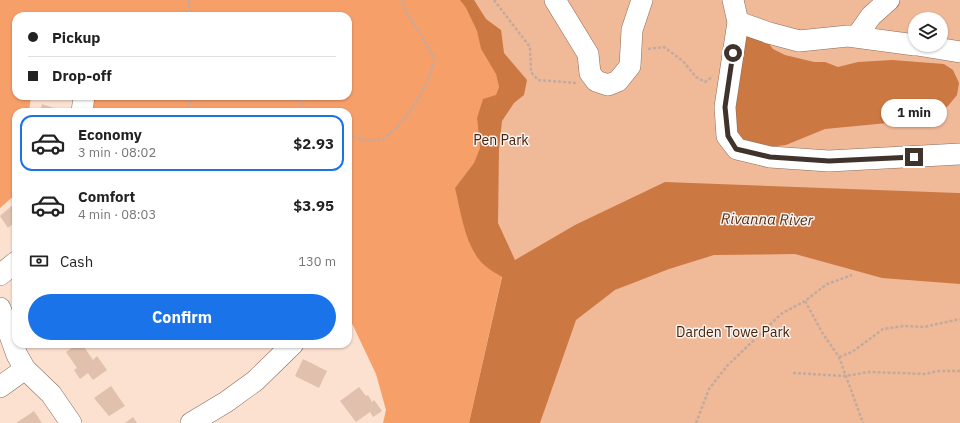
<!DOCTYPE html>
<meta charset="utf-8">
<style>
body{margin:0;font-family:"IBM Plex Sans",sans-serif;background:#f2f2f2;color:#222;height:100vh;display:flex;flex-direction:column;font-size:15px;white-space:nowrap}
*{box-sizing:border-box;margin:0}
p{font-size:13px;color:#767676}
.icon{flex:none;width:22px;height:22px;fill:none;stroke:currentColor;stroke-width:2;stroke-linecap:round;stroke-linejoin:round}
.map{position:relative;flex:1;overflow:hidden}
.panel{position:absolute;left:12px;top:108px;width:340px;height:240px;display:flex;flex-direction:column;background:#fff;border-radius:12px;box-shadow:0 1px 3px #0004}
.panel>*{flex:none}
.banner{position:absolute;left:12px;top:12px;width:340px;height:88px;border-radius:12px;box-shadow:0 1px 3px #0004;display:grid;align-content:center;height:88px;padding:0 16px;background:#fff}
.buttons{position:absolute;left:908px;top:12px;display:grid;gap:8px}
.buttons a{display:grid;place-items:center;width:40px;height:40px;border-radius:50%;background:#fff;box-shadow:0 1px 3px #0004;font-size:20px}
.end{position:absolute;width:18px;height:18px;margin:-9px;border:5px solid #40332c;background:#fff;box-shadow:0 0 0 2px #fff}
.from{border-radius:50%}
.bubble{position:absolute;height:28px;border-radius:14px;background:#fff;box-shadow:0 1px 3px #0004;font-size:13px;font-weight:700;line-height:28px;text-align:center}
.banner b{display:flex;align-items:center;gap:14px;height:38px;font-size:15px}
.banner b+b{border-top:1px solid #e0e0e0}
.banner i{width:10px;height:10px;background:#222}
ul{padding:7px 0 0;list-style:none}
li{display:flex;align-items:center;gap:12px;height:56px;margin:0 8px 6px;padding:0 8px;border:2px solid transparent;border-radius:12px}
li div{flex:1}
li b{display:block;font-size:15px}
li em{font-style:normal;font-weight:700}
li.active{border-color:#1a73e8}
li>.icon{width:36px;height:36px;stroke-width:1.5}
.pay{display:flex;align-items:center;gap:10px;height:44px;padding:0 16px;font-size:15px}
.pay p{margin-inline-start:auto}
.action{display:flex;gap:8px;margin-top:auto;padding:8px 16px}
.action a{flex:1;height:46px;border-radius:24px;background:#1a73e8;color:#fff;font-size:16px;font-weight:700;line-height:46px;text-align:center}
.map>svg:first-child{display:block}
.green{fill:#f0b998;fill-rule:evenodd}
.forest{fill:#f79f69}
.water{fill:#cc7842}
.building{fill:#e1c0ad}
.lines{fill:none;stroke-linecap:round;stroke-linejoin:round}
.minor-casing{stroke:#8a6c5b;stroke-width:22}
.path{stroke:#c2ab9e;stroke-width:2.5;stroke-dasharray:3 2;stroke-linecap:butt}
.minor{stroke:#fff;stroke-width:21}
.route{stroke:#40332c;stroke-width:5}
.labels{text-anchor:middle;dominant-baseline:central;stroke-width:3;stroke-linejoin:round;paint-order:stroke}
.park-label{font-size:14px;fill:#45230c;stroke:#faf3ef}
.water-label{font-size:15px;font-style:italic;fill:#533019;stroke:#faf3ef}
</style>
<div class="map">
<svg width="960" height="423" viewBox="0 0 960 423">
<rect width="100%" height="100%" fill="#fce1d1"/>
<path class="green" d="M88 0H960V221L681 196 531 285 348 112V16H88ZM915 19H941V45H915Z
M735 240 960 278V423H540L570 323 615 290Z"/>
<path class="forest" d="M0 0H460L466 8 477 31 481 49 496 74 499 87 496 95 477 118 480 148 474 163 455 188 484 265 502 276 469 423H383L386 410 376 374 348 315V281L350 267 348 266V112H88L89 96H348V16H90V13L54 16H16V96H31L29 112H16V194L0 208Z"/>
<path class="water" d="M460 0H474L486 19 501 30 504 53 527 80 524 95 514 103 502 121 499 149 498 223 515 260 575 225 665 182 958 193H960V284L882 278 795 254 714 255 669 269 615 290 576 320 540 423H469L502 277C496 273 488 269 483 264 465 246 461 213 455 188L474 163 480 148 477 118 483 99 496 95 499 87 496 74 481 49 477 31 466 8Z
M742 34 766 40 773 49 785 55 814 62H825L838 67 858 62 892 60 944 64 953 70 959 83 957 95 948 106 935 114 919 120 825 129 786 145 768 147 734 138 733 121Z"/>
<path class="building" d="M42 104 59 110 58 112H40Z
M16 202V221L8 228 0 216Z
M77 344H82L93 360 97 356 107 370 93 380 88 373 80 379 74 370 77 368 66 352Z
M303 359 327 371 319 388 295 376Z
M111 386 125 406 109 416 94 398Z
M359 387 366 396 368 395 372 402 374 400 382 411 373 417 370 412 356 422 340 401Z
M34 411 42 423H16Z
M133 417 137 423H125Z"/>
<g class="lines">
<g class="minor-casing">
<path id="minor" d="M555 0 588 54 590 73 596 81 608 85 618 81 630 66 632 30 642 0
M733 0 738 22 725 107 727 136 737 149 770 157 829 161 960 154
M738 22 769 33 799 41 848 36 915 45
M857 36 871 16 889 0
M917 45 960 52
M82 112 84 96
M0 275 16 262
M0 308 17 355 25 369 51 394 71 423
M0 387 25 369
M191 423 226 402 255 381 293 344"/>
</g>
<path class="path" d="M189 0V16
M494 0 530 47 531 72 538 80 576 83
M648 49 664 47 683 61 696 77 705 82 712 77
M294 96 310 112
M186 112 193 96
M348 135C360 139 371 143 384 138 388 137 392 131 396 128 415 108 428 84 435 58L411 20 401 0
M805 301 823 334 839 357 863 423
M839 357 852 352 883 329 904 326 924 327 960 319
M793 373 845 376 869 372 926 374 937 371H960
M696 423 709 389 727 366 781 314 805 301 827 284 852 275"/>
<use href="#minor" class="minor"/>
</g>
<g class="lines">
<path class="route" d="M733 53 725 107 728 136 736 149 770 157 829 161 914 157"/>
</g>
<g class="labels">
<g class="park-label">
<text x="501" y="140">Pen Park</text>
<text x="733" y="332">Darden Towe Park</text>
</g>
<g class="water-label">
<text transform="translate(767 219) rotate(1)">Rivanna River</text>
</g>
</g>
</svg>
<div class="buttons">
<a><svg class="icon" aria-label="layers" viewBox="0 0 24 24"><path d="M12 4l9 5-9 5-9-5zM3 14l9 5 9-5"/></svg></a>
</div>
<i class="end from" style="left:733px;top:53px"></i>
<i class="end" style="left:914px;top:157px"></i>
<div class="bubble" style="left:881px;top:99px;width:66px">1 min</div>
<div class="banner">
<b><i class="from"></i>Pickup</b>
<b><i></i>Drop-off</b>
</div>
<section class="panel">
<ul>
<li class="active"><svg class="icon" aria-label="car" viewBox="0 0 24 24"><path d="M5 17H2v-5l4-1 3-4h7l3 4 3 1v5h-3M9 17h6M6 11h13"/><circle cx="7" cy="17" r="2"/><circle cx="17" cy="17" r="2"/></svg><div><b>Economy</b><p>3 min · 08:02</p></div><em>$2.93</em></li>
<li><svg class="icon" aria-label="car" viewBox="0 0 24 24"><path d="M5 17H2v-5l4-1 3-4h7l3 4 3 1v5h-3M9 17h6M6 11h13"/><circle cx="7" cy="17" r="2"/><circle cx="17" cy="17" r="2"/></svg><div><b>Comfort</b><p>4 min · 08:03</p></div><em>$3.95</em></li>
</ul>
<div class="pay"><svg class="icon" aria-label="cash" viewBox="0 0 24 24"><path d="M3 7h18v10H3z"/><circle cx="12" cy="12" r="2"/></svg>Cash<p>130 m</p></div>
<div class="action"><a>Confirm</a></div>
</section>
</div>
